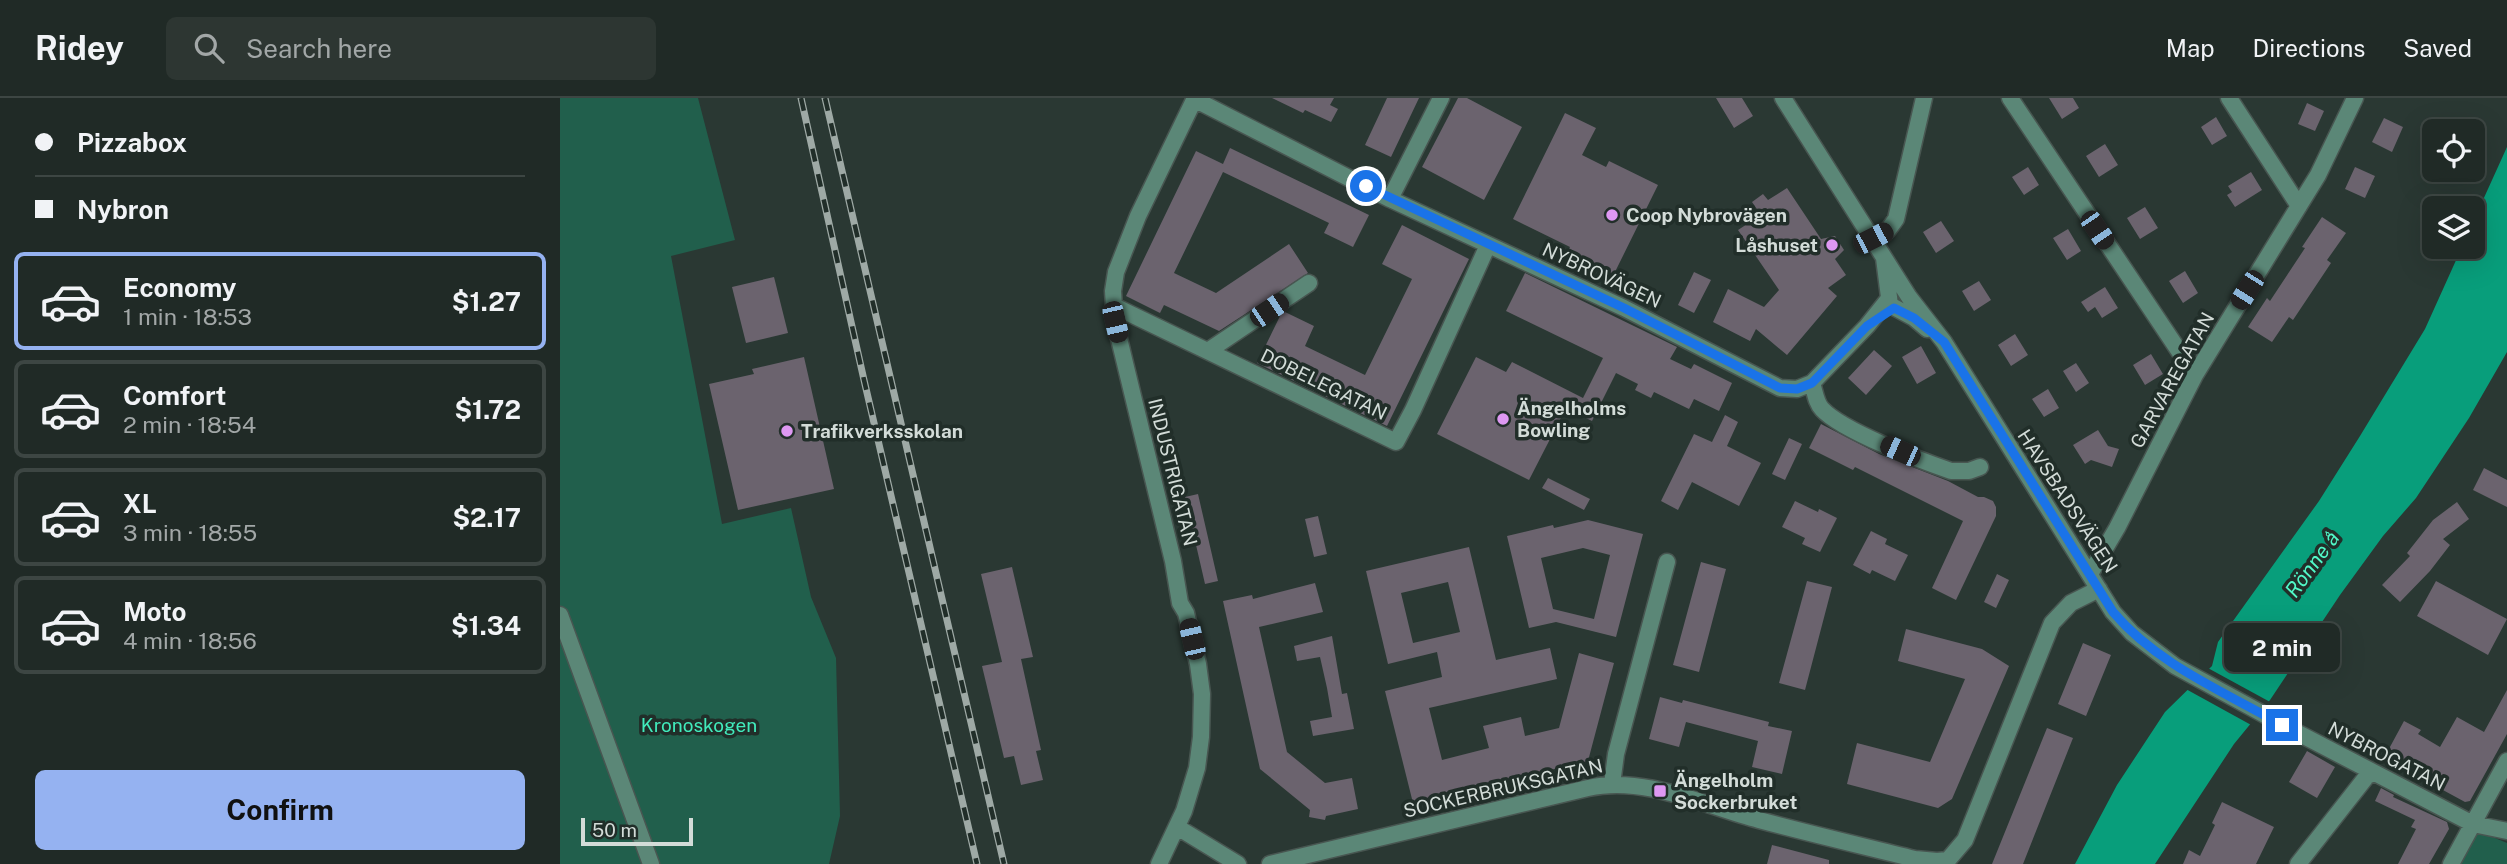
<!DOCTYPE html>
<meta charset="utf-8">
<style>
body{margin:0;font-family:"Public Sans",sans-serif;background:#2d3632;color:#f1f3f6;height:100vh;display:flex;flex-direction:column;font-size:26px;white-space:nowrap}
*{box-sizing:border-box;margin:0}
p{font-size:23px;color:#a2a7a7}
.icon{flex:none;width:38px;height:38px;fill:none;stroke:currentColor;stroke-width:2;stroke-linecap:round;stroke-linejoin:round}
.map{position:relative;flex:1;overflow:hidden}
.side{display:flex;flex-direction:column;background:#202a26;width:560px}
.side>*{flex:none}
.hud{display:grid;align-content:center;height:154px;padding:0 35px;background:#202a26}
.fabs{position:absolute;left:1862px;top:21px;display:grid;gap:14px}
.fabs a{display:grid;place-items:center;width:63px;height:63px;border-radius:10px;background:#202a26;box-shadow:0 7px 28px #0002,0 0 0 2px #3d4643;font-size:35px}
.scale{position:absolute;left:21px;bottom:18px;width:112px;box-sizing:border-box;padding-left:7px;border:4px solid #d3dcd8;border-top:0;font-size:19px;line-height:24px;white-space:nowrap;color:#d3dcd8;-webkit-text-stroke:5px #212e29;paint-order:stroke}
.end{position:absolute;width:32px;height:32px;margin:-16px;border:9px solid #1a73e8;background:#fff;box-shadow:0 0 0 4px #fff}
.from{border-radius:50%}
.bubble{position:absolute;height:49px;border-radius:10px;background:#202a26;box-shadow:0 7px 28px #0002,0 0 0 2px #3d4643;font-size:23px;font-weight:700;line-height:49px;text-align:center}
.car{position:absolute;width:21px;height:42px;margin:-21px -10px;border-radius:9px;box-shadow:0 0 5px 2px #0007;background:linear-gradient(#222 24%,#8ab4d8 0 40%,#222 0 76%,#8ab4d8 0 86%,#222 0)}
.hud b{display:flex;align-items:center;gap:24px;height:66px;font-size:26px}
.hud b+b{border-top:2px solid #3d4643}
.hud i{width:18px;height:18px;background:#f1f3f6}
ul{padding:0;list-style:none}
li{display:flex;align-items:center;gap:21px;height:98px;margin:0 14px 10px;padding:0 21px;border:4px solid #3d4643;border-radius:10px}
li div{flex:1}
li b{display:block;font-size:26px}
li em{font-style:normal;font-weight:700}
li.current{border-color:#95b2f1}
li>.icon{width:63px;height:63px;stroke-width:1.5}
.action{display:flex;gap:14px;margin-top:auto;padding:14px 35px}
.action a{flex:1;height:80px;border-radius:10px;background:#95b2f1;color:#111;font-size:28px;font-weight:700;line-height:80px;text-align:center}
header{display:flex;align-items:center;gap:42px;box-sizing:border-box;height:98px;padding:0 35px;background:#202a26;border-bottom:2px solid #3d4643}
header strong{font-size:33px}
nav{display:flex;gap:38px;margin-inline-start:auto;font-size:24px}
.search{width:490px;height:63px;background:#2d3632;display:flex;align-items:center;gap:18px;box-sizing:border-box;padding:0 24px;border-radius:10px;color:#a2a7a7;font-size:26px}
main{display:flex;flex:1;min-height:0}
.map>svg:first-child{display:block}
.green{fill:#215f4c}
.water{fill:#089e7b}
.pier{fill:#2a3833}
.building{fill:#6b636e;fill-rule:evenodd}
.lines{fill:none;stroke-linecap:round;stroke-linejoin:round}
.minor-casing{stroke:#485651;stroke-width:19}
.minor{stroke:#5b8777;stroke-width:16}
.rail-casing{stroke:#9ea9a5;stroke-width:7}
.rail{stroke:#212e29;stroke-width:4.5;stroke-dasharray:13;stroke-linecap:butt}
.route{stroke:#1a73e8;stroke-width:9}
.poi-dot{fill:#de98f2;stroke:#212e29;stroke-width:2.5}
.labels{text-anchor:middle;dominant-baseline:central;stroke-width:7;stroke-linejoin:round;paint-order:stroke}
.poi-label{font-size:19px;font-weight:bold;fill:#d3dcd8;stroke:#212e29;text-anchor:start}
.street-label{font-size:19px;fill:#d3dcd8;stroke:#212e29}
.park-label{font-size:19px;fill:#41ebbc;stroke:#212e29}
.water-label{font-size:21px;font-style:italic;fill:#51f7c7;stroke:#212e29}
</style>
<header>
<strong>Ridey</strong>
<div class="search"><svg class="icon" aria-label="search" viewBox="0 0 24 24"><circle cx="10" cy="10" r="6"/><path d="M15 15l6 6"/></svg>Search here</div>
<nav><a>Map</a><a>Directions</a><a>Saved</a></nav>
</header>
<main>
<section class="side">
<div class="hud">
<b><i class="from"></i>Pizzabox</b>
<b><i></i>Nybron</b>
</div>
<ul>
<li class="current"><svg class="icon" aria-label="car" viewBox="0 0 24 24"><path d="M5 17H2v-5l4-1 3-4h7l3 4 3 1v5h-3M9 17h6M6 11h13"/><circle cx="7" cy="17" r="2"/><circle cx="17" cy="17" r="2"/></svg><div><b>Economy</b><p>1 min · 18:53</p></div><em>$1.27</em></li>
<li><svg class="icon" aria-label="car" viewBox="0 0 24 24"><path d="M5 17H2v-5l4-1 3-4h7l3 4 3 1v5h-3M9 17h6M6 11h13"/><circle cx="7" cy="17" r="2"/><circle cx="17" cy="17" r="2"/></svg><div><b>Comfort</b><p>2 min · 18:54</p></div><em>$1.72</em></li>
<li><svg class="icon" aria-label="car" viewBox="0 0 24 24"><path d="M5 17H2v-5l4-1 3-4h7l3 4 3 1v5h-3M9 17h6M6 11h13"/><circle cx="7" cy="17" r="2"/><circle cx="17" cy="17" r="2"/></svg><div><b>XL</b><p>3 min · 18:55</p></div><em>$2.17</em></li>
<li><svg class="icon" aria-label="car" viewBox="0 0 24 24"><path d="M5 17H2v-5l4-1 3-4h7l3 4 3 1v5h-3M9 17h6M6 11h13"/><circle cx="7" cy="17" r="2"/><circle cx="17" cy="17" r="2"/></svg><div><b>Moto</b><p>4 min · 18:56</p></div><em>$1.34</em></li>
</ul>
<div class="action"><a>Confirm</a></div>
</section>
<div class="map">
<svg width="1947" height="766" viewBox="0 0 1947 766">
<rect width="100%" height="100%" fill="#2a3833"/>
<path class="green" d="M0 0H138L175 142 111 158 162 426 231 410 251 499 276 560 280 718 269 766H0Z
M1913 731 1947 745V766H1896Z"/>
<path class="water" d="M1947 49V254L1909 320 1856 400 1823 438 1780 497 1710 602 1674 646 1595 766H1515L1557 687 1605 614 1652 568 1658 544 1759 403 1800 338 1865 231 1902 149H1913V124Z"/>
<path class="pier" d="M1646 569 1712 605 1693 628 1624 590Z"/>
<path class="building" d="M712 0H774L770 7 778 11 771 24 745 12 743 15Z
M827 0H859L831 59 805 47Z
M898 0H907L962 29 924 102 862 69Z
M1156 0H1182L1193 18 1174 30Z
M1489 0H1513L1519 10 1502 21Z
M1747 5 1764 13 1755 33 1738 26Z
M1005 15 1036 30 1022 57 1046 69 1049 63 1098 87 1053 178 1006 156 1010 149 953 121Z
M1656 19 1667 38 1652 47 1641 29Z
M1824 20 1843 29 1832 54 1812 44Z
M1545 46 1558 67 1539 79 1526 58Z
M670 50 809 117 793 149 764 135 769 125 663 74 614 175 656 195 729 146 748 175 659 233 604 207 600 215 566 198 636 53 663 66Z
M1468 69 1479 87 1464 97 1452 79Z
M1795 69 1815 78 1805 100 1785 91Z
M1691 74 1702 92 1675 109 1667 97 1672 94 1668 88Z
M1227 90 1261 141 1275 138 1284 152 1275 161 1286 177 1268 190 1277 198 1227 257 1196 231 1190 243 1153 224 1168 191 1204 209 1219 192 1178 132 1201 117 1192 104 1203 96 1208 102Z
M1585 109 1598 130 1580 141 1567 120Z
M1762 119 1786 135 1767 162 1771 165 1733 222 1729 219 1712 244 1688 229 1707 200 1710 203 1745 150 1742 149Z
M1381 123 1394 143 1376 155 1363 134Z
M842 127 909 161 827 328 697 265 721 216 725 214 754 228 745 248 805 277 852 181 822 166Z
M1508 131 1521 153 1507 162 1493 140Z
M1625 173 1638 195 1623 205 1609 183Z
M1134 174 1151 182 1134 215 1118 207Z
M965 175 1117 249 1110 261 1131 271 1134 266 1172 285 1159 313 1134 301 1129 311 1094 294 1091 300 1075 292 1078 286 1056 275 1032 323 1006 310 969 382 877 336 916 259 946 274 952 264 1023 300 1043 260 946 213Z
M214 179 228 235 186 245 172 189Z
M1419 183 1431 202 1414 213 1402 193Z
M1545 189 1558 210 1542 220 1535 209 1528 214 1521 204Z
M1455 236 1468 257 1451 268 1438 247Z
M1361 248 1376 275 1357 286 1342 259Z
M1314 252 1332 268 1306 297 1288 280Z
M1591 256 1603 276 1585 287 1573 267Z
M244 259 274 391 178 412 149 286 194 276 192 271Z
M1516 265 1529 285 1516 294 1503 273Z
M1488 291 1499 310 1484 319 1472 301Z
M1165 317 1178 324 1167 348 1201 365 1179 408 1132 384 1118 412 1101 403 1134 336 1152 344Z
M1261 326 1319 356 1388 383 1418 399H1424L1433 403 1436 409V418L1396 502 1372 490 1403 423 1295 369 1293 372 1249 350Z
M1538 332 1548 348 1559 351 1552 369 1531 362 1525 366 1513 347Z
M1229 340 1242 346 1225 382 1212 376Z
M1924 370 1947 382V409L1913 392Z
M988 380 1030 401 1024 412 982 390Z
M638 396 658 483 645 486 625 399Z
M1235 403 1258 414 1259 411 1277 420 1260 454 1242 446 1245 440 1222 429Z
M1897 404 1909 421 1883 441 1890 447 1870 473 1840 504 1822 487 1850 458 1847 455 1873 422Z
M758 418 767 456 754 459 745 421Z
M1028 422 1083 436 1056 539 996 524 969 530 947 438 993 427 994 430ZM1023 450 1050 457 1034 521 993 511 981 460Z
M1311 433 1327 441 1325 446 1348 457 1335 483 1312 472 1310 476 1293 467Z
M909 449 936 562 990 550 997 581 869 610 882 662 929 650 923 628 961 619 965 638 999 630 1019 555 1054 565 1028 663 853 705 825 593 882 579 877 554 828 566 806 473ZM888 484 900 534 853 545 841 495Z
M1141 464 1166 471 1139 574 1113 567Z
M452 469 473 559 461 561 481 652 476 653 483 682 461 687 454 658 444 660 422 568 442 564 421 476Z
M1437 476 1449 482 1436 510 1424 504Z
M1247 483 1272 489 1245 592 1219 585Z
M1876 483 1947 521 1928 557 1857 518Z
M755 485 763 514 699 529 727 654 765 685 792 680 798 711 766 718 765 722 749 719 750 712 700 671 663 503 692 497 693 501Z
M1346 531 1422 551 1449 568 1392 701 1378 710 1287 686 1297 645 1370 664 1405 581 1338 563Z
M772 538 782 596 787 595 794 631 753 638 750 623 772 619 767 590 760 559 737 563 734 548Z
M1523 545 1551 557 1526 618 1498 606Z
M1947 592V636L1910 703 1905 704 1824 660 1844 623 1861 632 1858 636 1880 649 1897 619 1924 634Z
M1100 599 1122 605 1123 602 1209 624 1208 628 1232 633 1222 676 1192 669 1198 643 1126 624 1119 649 1089 641Z
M1487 630 1513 640 1463 766H1432Z
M1747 653 1775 669 1757 700 1729 684Z
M1821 690 1834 697 1833 699 1887 724 1889 731 1869 766H1838L1856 731 1851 729 1855 722 1815 703Z
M1662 704 1714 729 1696 766H1623L1629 752 1640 758 1655 727 1652 725Z
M1212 747 1269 762V766H1207Z"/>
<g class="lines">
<g class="minor-casing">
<path id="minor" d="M1223 0 1349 199 1384 244 1553 514 1572 535 1615 568 1738 635 1913 726 1947 733
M1450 0 1635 277
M1669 0 1739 108
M634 1 830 101 1064 210 1220 290 1237 291 1252 285 1307 228 1327 203
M830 101 881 0
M1313 140 1328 132 1336 121 1364 0
M1324 160 1330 207 1354 220 1367 231
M554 208 836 344 853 312 928 147
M648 253 749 185
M1252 285C1255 294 1256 305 1262 311 1282 333 1362 363 1391 373H1409L1420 369
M1530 476 1557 430 1635 277 1758 77 1795 0
M0 517 91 766
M1052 686 1056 656 1107 464
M617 729 678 766
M599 766 624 713 637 670 641 639 642 596 638 566 626 515 620 505 613 463 555 224 553 193 556 174 578 118 635 0
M710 766 1028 690C1085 677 1145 708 1199 722 1251 736 1303 748 1355 761L1377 763 1388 762 1405 742 1492 525 1511 505 1539 491
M1738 766 1807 678 1813 675
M1891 766 1947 663"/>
</g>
<use href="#minor" class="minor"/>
<g class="rail-casing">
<path id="rail" d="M241 0 304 282 417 766
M265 0 444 766"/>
</g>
<use href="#rail" class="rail"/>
</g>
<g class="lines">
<path class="route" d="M806 88 1064 210 1220 290 1237 291 1252 285 1307 228 1334 210 1354 220 1384 244 1553 514C1598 567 1663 593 1722 627"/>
</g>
<g class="poi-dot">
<circle cx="1052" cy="117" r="7"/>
<circle cx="1272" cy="147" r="7"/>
<circle cx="943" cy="321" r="7"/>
<circle cx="227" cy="333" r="7"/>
<rect x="1093" y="686" width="14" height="14" rx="3.5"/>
</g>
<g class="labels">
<g class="poi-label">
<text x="1066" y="117">Coop Nybrovägen</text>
<text x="1258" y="147" text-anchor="end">Låshuset</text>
<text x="957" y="310">Ängelholms<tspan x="957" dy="22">Bowling</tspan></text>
<text x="241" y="333">Trafikverksskolan</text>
<text x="1114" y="682">Ängelholm<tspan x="1114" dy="22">Sockerbruket</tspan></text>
</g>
<g class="street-label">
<text transform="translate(1042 177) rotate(25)">NYBROVÄGEN</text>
<text transform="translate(1612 282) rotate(-61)">GARVAREGATAN</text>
<text transform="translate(764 286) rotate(26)">DOBELEGATAN</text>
<text transform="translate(613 374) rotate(76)">INDUSTRIGATAN</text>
<text transform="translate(1508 403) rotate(57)">HAVSBADSVÄGEN</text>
<text transform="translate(1827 658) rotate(27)">NYBROGATAN</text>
<text transform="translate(943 690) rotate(-13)">SOCKERBRUKSGATAN</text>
</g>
<g class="park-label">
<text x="139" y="627">Kronoskogen</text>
</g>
<g class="water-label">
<text transform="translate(1752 466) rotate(-54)">Rönne å</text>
</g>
</g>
</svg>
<div class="fabs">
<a><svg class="icon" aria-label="locate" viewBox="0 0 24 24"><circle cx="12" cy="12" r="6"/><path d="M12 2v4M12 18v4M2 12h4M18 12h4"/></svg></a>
<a><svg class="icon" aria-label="layers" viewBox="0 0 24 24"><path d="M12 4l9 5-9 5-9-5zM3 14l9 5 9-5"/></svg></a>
</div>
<div class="scale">50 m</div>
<i class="end from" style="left:806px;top:88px"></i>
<i class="end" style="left:1722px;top:627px"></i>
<div class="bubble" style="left:1664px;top:525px;width:116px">2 min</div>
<i class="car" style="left:1537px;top:132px;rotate:146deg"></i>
<i class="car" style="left:1313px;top:140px;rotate:63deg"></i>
<i class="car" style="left:1687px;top:192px;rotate:212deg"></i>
<i class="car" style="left:709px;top:212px;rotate:56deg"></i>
<i class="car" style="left:555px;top:224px;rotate:167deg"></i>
<i class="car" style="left:1340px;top:353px;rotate:294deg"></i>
<i class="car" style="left:632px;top:541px;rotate:347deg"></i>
</div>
</main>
